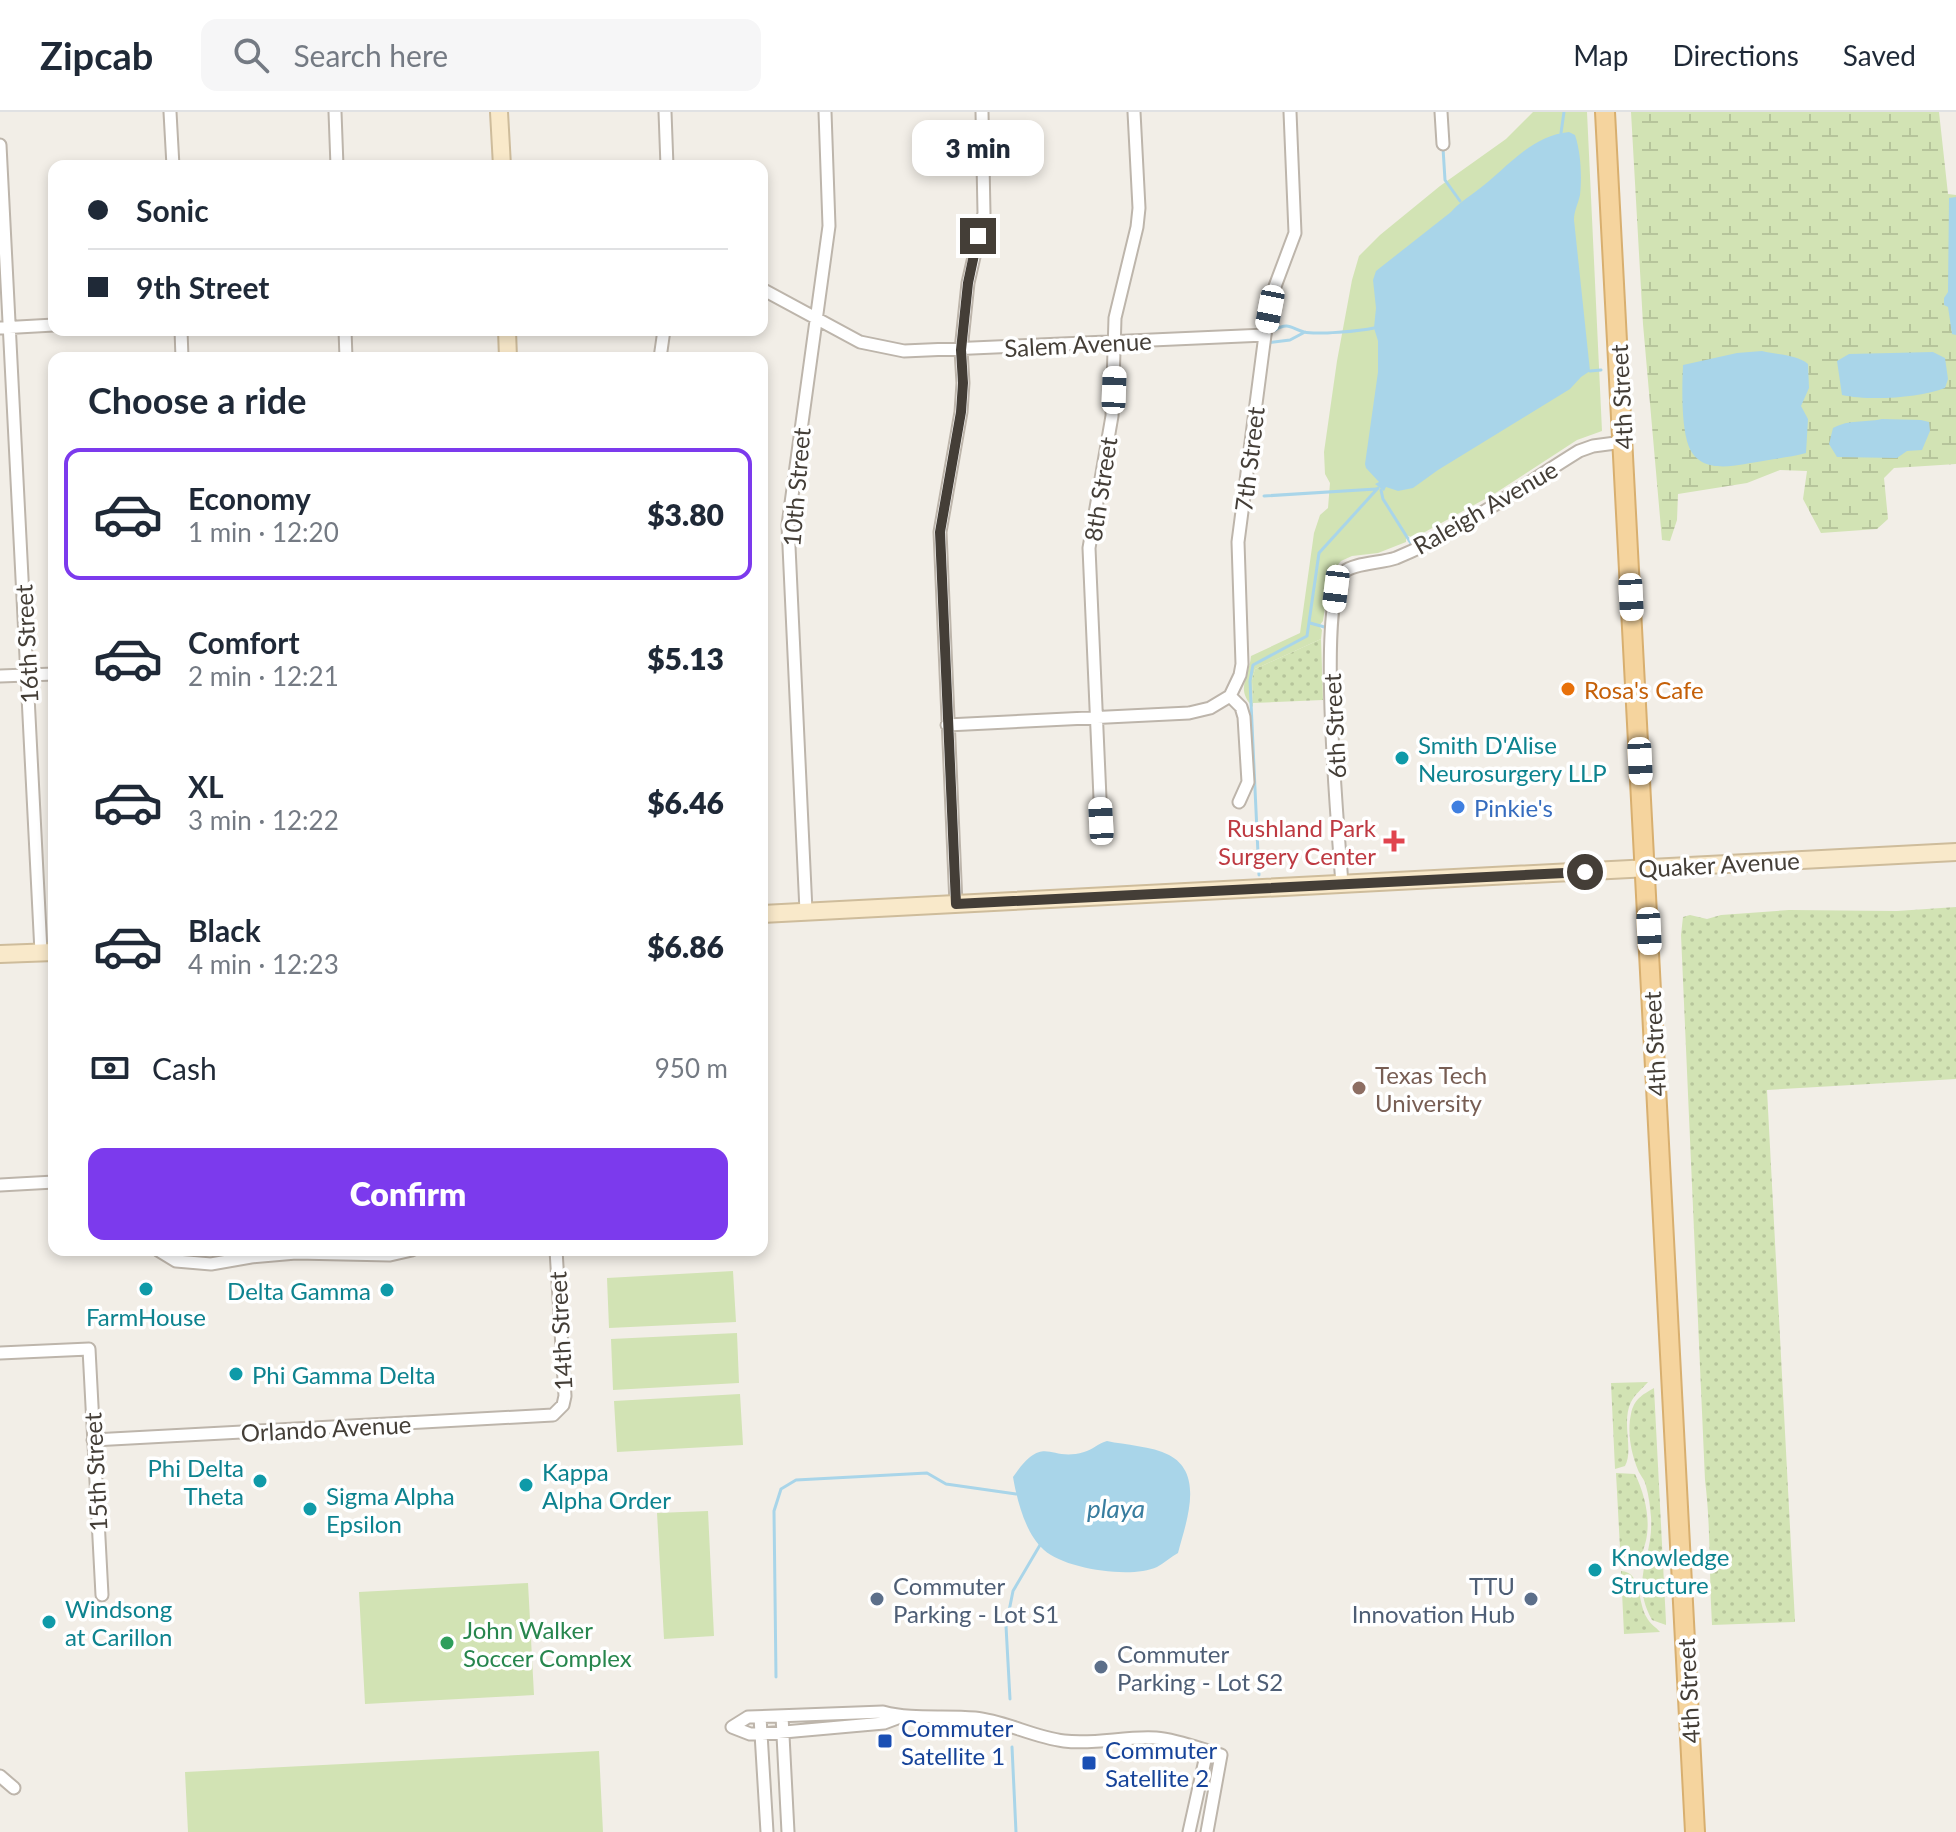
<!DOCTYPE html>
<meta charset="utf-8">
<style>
body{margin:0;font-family:Lato,sans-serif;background:#f6f6f7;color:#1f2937;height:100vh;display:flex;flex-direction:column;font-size:30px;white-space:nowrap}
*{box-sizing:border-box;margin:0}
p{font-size:26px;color:#747a83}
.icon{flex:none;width:44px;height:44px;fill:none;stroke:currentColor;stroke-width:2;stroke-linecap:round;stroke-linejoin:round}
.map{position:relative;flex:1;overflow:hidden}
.panel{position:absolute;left:48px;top:240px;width:720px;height:904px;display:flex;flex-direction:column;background:#fff;border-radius:16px;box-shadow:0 4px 12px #0003}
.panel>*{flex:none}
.guide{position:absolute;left:48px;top:48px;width:720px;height:176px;border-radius:16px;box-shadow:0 4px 12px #0003;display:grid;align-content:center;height:176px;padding:0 40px;background:#fff}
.end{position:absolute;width:36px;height:36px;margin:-18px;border:10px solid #443e37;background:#fff;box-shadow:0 0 0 4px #fff}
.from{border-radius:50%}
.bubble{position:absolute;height:56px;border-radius:16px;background:#fff;box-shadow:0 4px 12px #0003;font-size:26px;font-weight:800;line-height:56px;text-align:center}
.car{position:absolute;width:24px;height:48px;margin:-24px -12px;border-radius:10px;box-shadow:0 0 6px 2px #0007;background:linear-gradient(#fff 24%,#345 0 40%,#fff 0 76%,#345 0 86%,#fff 0)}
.guide b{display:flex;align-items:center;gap:28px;height:76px;font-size:30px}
.guide b+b{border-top:2px solid #e0e1e3}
.guide i{width:20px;height:20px;background:#1f2937}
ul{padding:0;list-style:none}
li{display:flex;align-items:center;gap:24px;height:132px;margin:0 16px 12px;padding:0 24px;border:4px solid transparent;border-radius:16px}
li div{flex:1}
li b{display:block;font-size:30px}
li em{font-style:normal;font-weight:800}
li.active{border-color:#7c3aed}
li>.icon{width:72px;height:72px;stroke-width:1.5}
h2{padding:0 40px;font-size:36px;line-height:96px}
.pay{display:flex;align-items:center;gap:20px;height:88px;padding:0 40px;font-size:30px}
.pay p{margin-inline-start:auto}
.cta{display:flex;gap:16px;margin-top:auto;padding:16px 40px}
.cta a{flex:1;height:92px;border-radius:16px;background:#7c3aed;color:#fff;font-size:32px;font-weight:800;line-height:92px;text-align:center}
header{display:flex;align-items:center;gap:48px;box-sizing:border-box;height:112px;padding:0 40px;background:#fff;border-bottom:2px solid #e0e1e3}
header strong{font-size:38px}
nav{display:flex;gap:44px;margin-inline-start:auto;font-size:28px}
.search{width:560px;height:72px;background:#f6f6f7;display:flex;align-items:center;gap:20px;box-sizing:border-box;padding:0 28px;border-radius:16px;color:#747a83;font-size:30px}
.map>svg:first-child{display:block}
.grass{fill:url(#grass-dots)}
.wetland{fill:url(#wetland-marsh)}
.park{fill:#d2e3b4}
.water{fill:#a9d5e9}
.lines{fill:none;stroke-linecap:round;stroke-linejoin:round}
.stream{stroke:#a9d5e9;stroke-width:3}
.street-casing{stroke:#bdb5ab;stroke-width:15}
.secondary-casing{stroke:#cebc9b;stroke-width:20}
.primary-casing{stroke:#d8af6f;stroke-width:22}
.street{stroke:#fff;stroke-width:11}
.secondary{stroke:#f9e9ca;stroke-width:16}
.primary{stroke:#f5d49e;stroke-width:18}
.route{stroke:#443e37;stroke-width:10}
.food-dot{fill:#e8710a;stroke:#fff;stroke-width:3}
.culture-dot{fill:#0f9aa8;stroke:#fff;stroke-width:3}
.shop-dot{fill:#3f7fe0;stroke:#fff;stroke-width:3}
.health-dot{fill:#e0444e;stroke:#fff;stroke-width:3}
.education-dot{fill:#8d6e63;stroke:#fff;stroke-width:3}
.service-dot{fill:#5c6f8a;stroke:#fff;stroke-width:3}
.leisure-dot{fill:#2e9e5b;stroke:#fff;stroke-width:3}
.transit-dot{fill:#1a4fb4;stroke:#fff;stroke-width:3}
.labels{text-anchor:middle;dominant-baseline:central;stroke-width:7;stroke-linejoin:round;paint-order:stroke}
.street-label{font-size:24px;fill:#443e37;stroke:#fff}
.food-label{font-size:24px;fill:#c56008;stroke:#fff;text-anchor:start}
.culture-label{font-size:24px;fill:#0d838f;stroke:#fff;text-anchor:start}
.shop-label{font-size:24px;fill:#366cbe;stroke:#fff;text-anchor:start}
.health-label{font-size:24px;fill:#be3a42;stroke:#fff;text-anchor:end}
.education-label{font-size:24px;fill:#785e54;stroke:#fff;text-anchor:start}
.service-label{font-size:24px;fill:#4e5e75;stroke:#fff;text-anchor:start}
.leisure-label{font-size:24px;fill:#27864d;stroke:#fff;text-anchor:start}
.transit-label{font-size:24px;fill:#164399;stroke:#fff;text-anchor:start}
.water-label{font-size:26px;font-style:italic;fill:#387d9f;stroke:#fff}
</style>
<header>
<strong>Zipcab</strong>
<div class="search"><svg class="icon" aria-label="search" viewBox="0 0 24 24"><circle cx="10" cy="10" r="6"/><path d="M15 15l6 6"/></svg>Search here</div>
<nav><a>Map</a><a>Directions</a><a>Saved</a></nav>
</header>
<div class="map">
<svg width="1956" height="1720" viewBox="0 0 1956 1720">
<defs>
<pattern id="grass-dots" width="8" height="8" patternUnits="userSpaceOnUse" patternTransform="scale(2)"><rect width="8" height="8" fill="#d2e3b4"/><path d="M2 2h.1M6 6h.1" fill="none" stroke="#b6c49b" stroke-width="1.8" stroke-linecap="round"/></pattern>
<pattern id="wetland-marsh" width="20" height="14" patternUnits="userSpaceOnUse" patternTransform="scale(2)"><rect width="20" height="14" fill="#d2e3b4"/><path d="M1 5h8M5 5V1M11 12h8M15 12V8" fill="none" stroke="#b6c49b"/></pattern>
</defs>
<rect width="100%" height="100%" fill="#f2eee7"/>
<path class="grass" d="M1321 527 1323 588 1253 591 1252 568 1255 557Z
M1956 795V967L1767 978 1795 1510 1712 1513C1709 1465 1711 1416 1705 1368L1681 823 1683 805 1690 803 1707 807 1721 803 1789 798 1897 799Z
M1648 1270C1642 1277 1635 1282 1631 1290 1621 1310 1634 1338 1625 1354L1615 1357 1611 1271Z
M1654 1276 1666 1510V1513L1652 1508C1629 1466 1654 1447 1651 1405 1650 1395 1649 1384 1646 1374 1645 1368 1640 1363 1638 1358 1631 1341 1627 1320 1631 1302 1634 1287 1642 1283 1654 1276Z
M1616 1361 1635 1362C1648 1389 1655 1425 1636 1451L1621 1455Z
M1621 1459C1642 1460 1637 1490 1647 1506 1650 1512 1656 1515 1660 1520L1624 1522Z"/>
<path class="wetland" d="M1631 0H1939L1948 82 1956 83V352L1894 356 1884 366 1888 407 1877 417 1821 421 1803 387 1807 359 1780 358 1747 371 1678 382 1677 408 1670 429 1662 428 1643 212Z"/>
<path class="park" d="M1533 0H1587L1602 319 1577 328 1494 382 1414 426 1406 423V430L1378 441 1352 444 1341 449 1330 463 1323 509 1319 514 1322 518 1321 527 1255 557 1252 568 1253 595C1235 577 1249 566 1251 544L1300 521 1314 421 1320 403 1328 396 1330 371 1325 362 1324 340 1337 249 1352 168 1359 144 1380 123 1440 74 1506 27Z
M733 1159 736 1210 609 1216 607 1166Z
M737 1221 739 1271 613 1278 611 1227Z
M740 1282 743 1333 617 1340 614 1289Z
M708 1399 714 1524 664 1527 657 1401Z
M528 1471 534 1583 365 1592 359 1480Z
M599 1639 603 1720H188L185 1660Z"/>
<path class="water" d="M1569 20 1575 23C1581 41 1582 65 1580 83 1578 92 1574 99 1574 108L1590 259 1581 265 1570 277 1438 358 1413 376 1398 379 1386 375 1384 379 1375 372 1379 370 1366 356 1365 352 1378 260V229L1374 216 1376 196 1373 168 1376 159 1451 100C1459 91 1466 87 1475 80 1506 58 1529 24 1569 20Z
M1956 85V223L1952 222 1948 195 1944 193V186L1948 180 1949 86Z
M1762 239C1776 243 1797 242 1808 252L1809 276 1801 294 1808 307 1806 341C1792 345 1778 346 1763 349 1740 352 1702 365 1689 335 1681 315 1682 275 1683 253L1737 241Z
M1933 240 1945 246 1948 267 1945 276C1920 286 1869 289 1842 283L1837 249 1849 242Z
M1882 307 1921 308 1929 310 1930 319 1922 338 1907 339 1897 346 1837 345 1829 332 1833 316C1850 307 1863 311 1882 307Z
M1107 1329C1125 1333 1152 1334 1169 1343 1205 1362 1186 1410 1178 1441 1171 1445 1164 1451 1157 1455 1131 1467 1065 1457 1044 1438 1025 1421 1017 1388 1013 1365 1045 1319 1048 1351 1084 1340 1092 1338 1099 1331 1107 1329Z"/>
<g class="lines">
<path class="stream" d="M1561 21 1564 0
M1443 36 1445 68 1460 89
M1270 216 1275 218C1288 210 1291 216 1304 220 1316 223 1361 219 1374 216
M1267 231 1290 228 1305 220
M1590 259 1601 258
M1381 378 1383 387 1412 433
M1264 384 1376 377
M1310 511 1328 516
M1259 763 1250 569 1253 553 1307 524 1319 441 1378 376
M776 1565 774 1399 781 1377 796 1368 927 1361 946 1372 1016 1382
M1010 1587 1006 1514 1013 1479 1040 1433
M1012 1635 1016 1720"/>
<g class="street-casing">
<path id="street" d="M170 0 173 54
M335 0 337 54
M665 0 667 54
M1441 0 1443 32
M0 33 41 840
M762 177 860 230 904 239 1265 223
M0 216 54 213
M181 218 182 246
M345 218 346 246
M660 246 664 218
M0 564 54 562
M947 613 1189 601 1210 596 1230 584
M1239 690 1248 670 1244 605 1241 595 1230 584 1240 563 1242 552 1238 430 1265 223 1274 177 1295 121 1290 0
M1101 709 1089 436 1112 304 1115 206 1137 115 1139 96 1134 0
M1342 773C1339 724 1316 487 1344 460 1353 451 1382 451 1396 446 1461 419 1519 376 1579 339L1593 334 1623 330
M956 792 940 420 961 300 963 271 961 238 968 171 984 101 982 0
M806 799 788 413 829 114 825 0
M0 1073 54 1070
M158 1138 176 1149 211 1152 251 1145 296 1141 390 1143 412 1138
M0 1241 89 1237 102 1483
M93 1328 553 1303 563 1293 565 1284 556 1138
M782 1604 788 1720
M760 1605 767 1720
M732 1615 748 1605 883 1600C912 1608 944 1603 975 1606 1005 1609 1033 1625 1064 1629 1095 1633 1125 1624 1156 1626 1179 1628 1200 1637 1221 1643L1207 1720
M732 1615 750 1622H761L884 1611 900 1605
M0 1664 14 1676
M1189 1720 1207 1639"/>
</g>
<g class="secondary-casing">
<path id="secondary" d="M499 0 502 54
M507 218 508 246
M762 802 1956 740
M0 842 54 840"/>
</g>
<g class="primary-casing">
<path id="primary" d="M1605 0 1695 1720"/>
</g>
<use href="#street" class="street"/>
<use href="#secondary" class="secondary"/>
<use href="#primary" class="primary"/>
</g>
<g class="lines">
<path class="route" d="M978 124 968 171 961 238 963 271 961 300 940 420 956 792 1585 760"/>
</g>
<circle class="food-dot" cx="1568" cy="577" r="8"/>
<g class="culture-dot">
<circle cx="1402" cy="646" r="8"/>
<circle cx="146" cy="1177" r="8"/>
<circle cx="387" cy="1178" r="8"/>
<circle cx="236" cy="1262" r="8"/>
<circle cx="260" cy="1369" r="8"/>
<circle cx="526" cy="1373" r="8"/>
<circle cx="310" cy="1397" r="8"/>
<circle cx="1595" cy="1458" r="8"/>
<circle cx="49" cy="1510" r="8"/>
</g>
<circle class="shop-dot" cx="1458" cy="695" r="8"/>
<path class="health-dot" d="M1390 717h8v8h8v8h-8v8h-8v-8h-8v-8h8z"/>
<circle class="education-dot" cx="1359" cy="976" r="8"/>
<g class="service-dot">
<circle cx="877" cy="1487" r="8"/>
<circle cx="1531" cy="1487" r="8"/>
<circle cx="1101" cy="1555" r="8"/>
</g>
<circle class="leisure-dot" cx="447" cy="1531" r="8"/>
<g class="transit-dot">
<rect x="877" y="1621" width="16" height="16" rx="4"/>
<rect x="1081" y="1643" width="16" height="16" rx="4"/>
</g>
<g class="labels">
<g class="street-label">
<text transform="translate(1078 232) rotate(-3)">Salem Avenue</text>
<text transform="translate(1621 285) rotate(-93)">4th Street</text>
<text transform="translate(1249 347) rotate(-83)">7th Street</text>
<text transform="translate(796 375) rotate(-85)">10th Street</text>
<text transform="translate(1100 377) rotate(-81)">8th Street</text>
<text transform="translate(1485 395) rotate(-30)">Raleigh Avenue</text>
<text transform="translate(26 532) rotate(-93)">16th Street</text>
<text transform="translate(1334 614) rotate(-93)">6th Street</text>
<text transform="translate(1719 752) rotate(-3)">Quaker Avenue</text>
<text transform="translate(1654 932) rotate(-93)">4th Street</text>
<text transform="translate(560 1219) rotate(-93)">14th Street</text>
<text transform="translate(326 1316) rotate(-3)">Orlando Avenue</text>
<text transform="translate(95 1360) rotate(-93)">15th Street</text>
<text transform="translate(1688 1579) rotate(-93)">4th Street</text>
</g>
<g class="food-label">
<text x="1584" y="577">Rosa's Cafe</text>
</g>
<g class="culture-label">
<text x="1418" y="632">Smith D'Alise<tspan x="1418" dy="28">Neurosurgery LLP</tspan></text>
<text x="371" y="1178" text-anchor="end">Delta Gamma</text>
<text x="146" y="1204" text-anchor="middle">FarmHouse</text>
<text x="252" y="1262">Phi Gamma Delta</text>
<text x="244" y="1355" text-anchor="end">Phi Delta<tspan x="244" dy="28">Theta</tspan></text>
<text x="542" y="1359">Kappa<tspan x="542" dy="28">Alpha Order</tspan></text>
<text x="326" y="1383">Sigma Alpha<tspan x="326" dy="28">Epsilon</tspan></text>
<text x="1611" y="1444">Knowledge<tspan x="1611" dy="28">Structure</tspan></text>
<text x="65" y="1496">Windsong<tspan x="65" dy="28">at Carillon</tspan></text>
</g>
<g class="shop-label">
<text x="1474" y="695">Pinkie's</text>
</g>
<g class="health-label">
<text x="1376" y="715">Rushland Park<tspan x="1376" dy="28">Surgery Center</tspan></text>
</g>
<g class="education-label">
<text x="1375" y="962">Texas Tech<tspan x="1375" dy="28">University</tspan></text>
</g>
<g class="service-label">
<text x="893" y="1473">Commuter<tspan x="893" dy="28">Parking - Lot S1</tspan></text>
<text x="1515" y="1473" text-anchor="end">TTU<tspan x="1515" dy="28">Innovation Hub</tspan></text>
<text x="1117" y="1541">Commuter<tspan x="1117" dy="28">Parking - Lot S2</tspan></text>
</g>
<g class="leisure-label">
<text x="463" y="1517">John Walker<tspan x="463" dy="28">Soccer Complex</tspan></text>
</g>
<g class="transit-label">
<text x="901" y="1615">Commuter<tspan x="901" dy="28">Satellite 1</tspan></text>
<text x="1105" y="1637">Commuter<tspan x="1105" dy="28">Satellite 2</tspan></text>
</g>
<g class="water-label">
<text x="1116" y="1396">playa</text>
</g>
</g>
</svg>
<i class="end from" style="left:1585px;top:760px"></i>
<i class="end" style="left:978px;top:124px"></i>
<div class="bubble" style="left:912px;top:8px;width:132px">3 min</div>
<i class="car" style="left:1270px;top:197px;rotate:191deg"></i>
<i class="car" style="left:1114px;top:278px;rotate:2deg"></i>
<i class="car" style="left:1336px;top:477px;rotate:187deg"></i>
<i class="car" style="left:1631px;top:485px;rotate:177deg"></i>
<i class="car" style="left:1640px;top:649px;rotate:177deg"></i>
<i class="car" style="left:1101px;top:709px;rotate:357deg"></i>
<i class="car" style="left:1649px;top:819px;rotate:177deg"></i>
<div class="guide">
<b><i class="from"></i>Sonic</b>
<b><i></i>9th Street</b>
</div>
<section class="panel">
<h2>Choose a ride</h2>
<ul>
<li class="active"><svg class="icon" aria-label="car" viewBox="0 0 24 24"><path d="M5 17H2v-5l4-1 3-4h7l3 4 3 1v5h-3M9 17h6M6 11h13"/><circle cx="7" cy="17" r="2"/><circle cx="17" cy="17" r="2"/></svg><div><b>Economy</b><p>1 min · 12:20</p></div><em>$3.80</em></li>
<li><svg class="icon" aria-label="car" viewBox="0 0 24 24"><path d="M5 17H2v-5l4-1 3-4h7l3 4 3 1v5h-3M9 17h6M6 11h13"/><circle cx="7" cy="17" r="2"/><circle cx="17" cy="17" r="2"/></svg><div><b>Comfort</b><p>2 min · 12:21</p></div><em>$5.13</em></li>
<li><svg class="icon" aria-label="car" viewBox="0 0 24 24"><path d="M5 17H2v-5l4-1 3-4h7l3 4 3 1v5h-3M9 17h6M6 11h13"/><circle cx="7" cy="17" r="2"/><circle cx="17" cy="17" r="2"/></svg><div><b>XL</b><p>3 min · 12:22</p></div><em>$6.46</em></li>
<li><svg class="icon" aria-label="car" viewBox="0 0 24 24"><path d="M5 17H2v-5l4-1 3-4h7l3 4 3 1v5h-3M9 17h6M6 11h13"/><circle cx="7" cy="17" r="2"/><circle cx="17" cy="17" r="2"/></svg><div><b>Black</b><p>4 min · 12:23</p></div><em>$6.86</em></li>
</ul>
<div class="pay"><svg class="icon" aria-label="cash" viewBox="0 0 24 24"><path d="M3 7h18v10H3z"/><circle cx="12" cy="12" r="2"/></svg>Cash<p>950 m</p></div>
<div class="cta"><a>Confirm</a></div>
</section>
</div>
